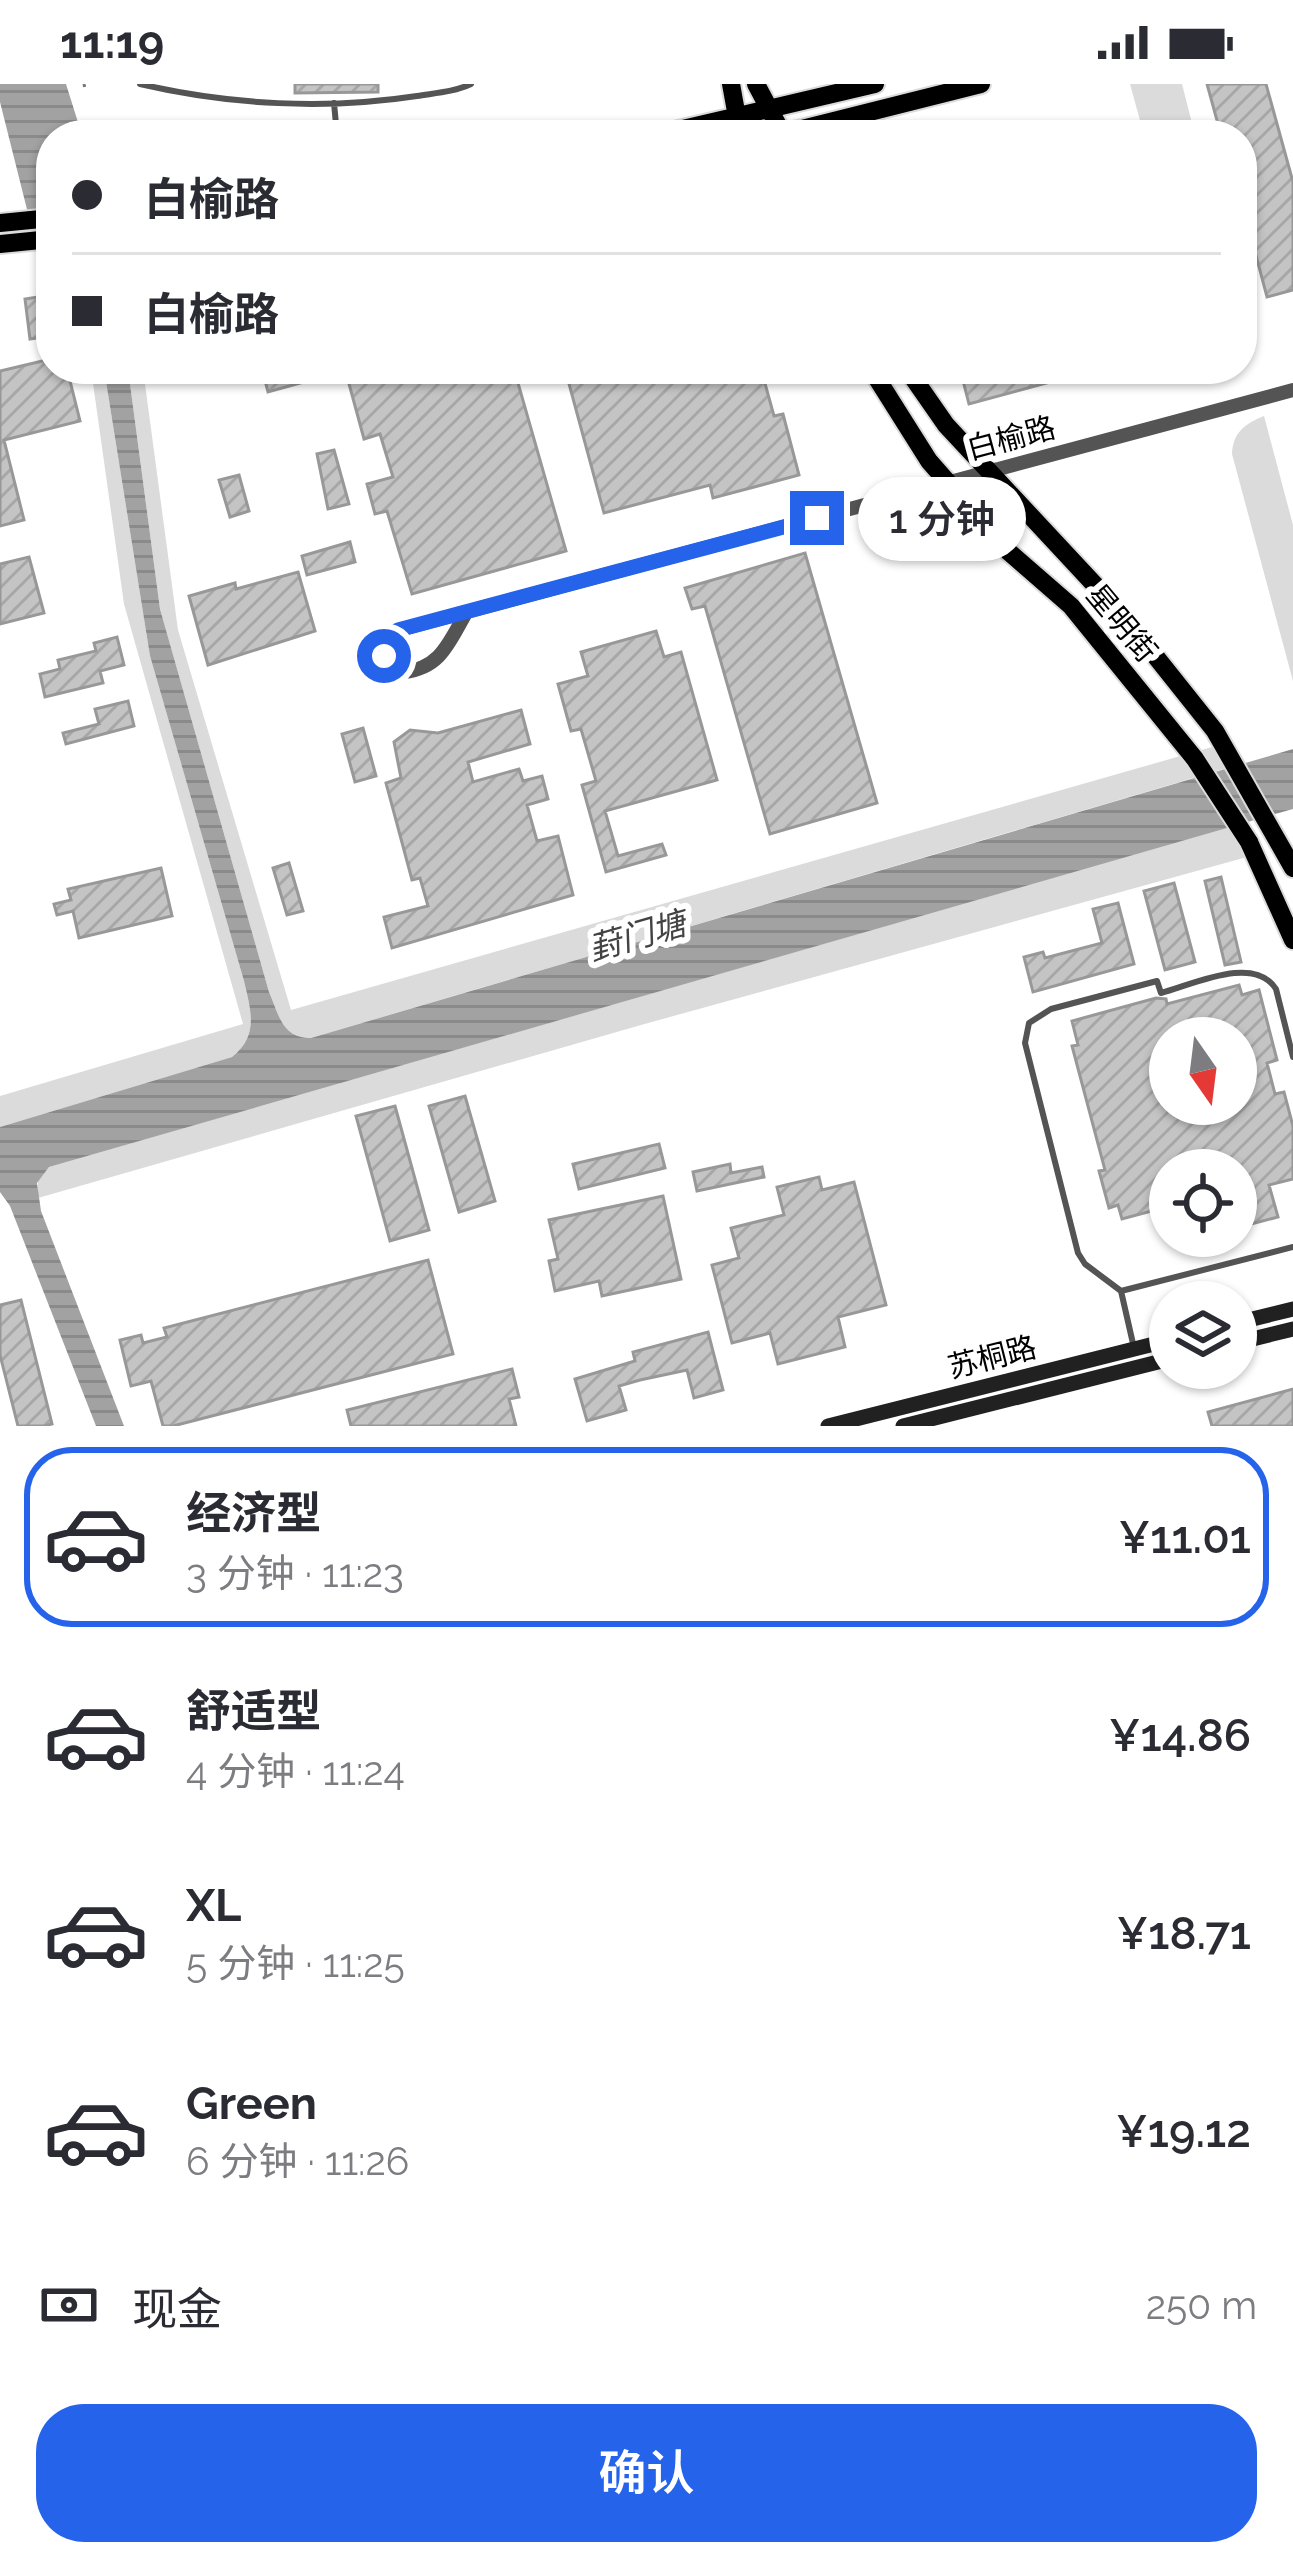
<!DOCTYPE html>
<html lang="zh">
<meta charset="utf-8">
<style>
body{margin:0;font-family:Raleway,"Noto Sans SC",sans-serif;background:#f7f7f7;color:#2b2b33;height:100vh;display:flex;flex-direction:column;font-size:45px;white-space:nowrap}
*{box-sizing:border-box;margin:0}
p{font-size:39px;color:#7c7c81}
.icon{flex:none;width:66px;height:66px;fill:none;stroke:currentColor;stroke-width:2;stroke-linecap:round;stroke-linejoin:round}
.map{position:relative;height:1342px;overflow:hidden}
.panel{display:flex;flex-direction:column;background:#fff;flex:1}
.panel>*{flex:none}
.guide{position:absolute;left:36px;top:36px;width:1221px;height:264px;border-radius:48px;box-shadow:0 3px 9px #0004;display:grid;align-content:center;height:264px;padding:0 36px;background:#fff}
.needle{width:78px;rotate:166deg}
.buttons{position:absolute;left:1149px;top:933px;display:grid;gap:24px}
.buttons a{display:grid;place-items:center;width:108px;height:108px;border-radius:50%;background:#fff;box-shadow:0 3px 9px #0004;font-size:60px}
.end{position:absolute;width:54px;height:54px;margin:-27px;border:15px solid #2563eb;background:#fff;box-shadow:0 0 0 6px #fff}
.from{border-radius:50%}
.bubble{position:absolute;height:84px;border-radius:42px;background:#fff;box-shadow:0 3px 9px #0004;font-size:39px;font-weight:600;line-height:84px;text-align:center}
.guide b{display:flex;align-items:center;gap:42px;height:114px;font-size:45px}
.guide b+b{border-top:3px solid #e1e1e2}
.guide i{width:30px;height:30px;background:#2b2b33}
ul{padding:21px 0 0;list-style:none}
li{display:flex;align-items:center;gap:36px;height:180px;margin:0 24px 18px;padding:0 12px;border:6px solid transparent;border-radius:48px}
li div{flex:1}
li b{display:block;font-size:45px}
li em{font-style:normal;font-weight:600}
li.current{border-color:#2563eb}
li>.icon{width:108px;height:108px;stroke-width:1.5}
.pay{display:flex;align-items:center;gap:30px;height:132px;padding:0 36px;font-size:45px}
.pay p{margin-inline-start:auto}
.button{display:flex;gap:24px;margin-top:auto;padding:24px 36px}
.button a{flex:1;height:138px;border-radius:48px;background:#2563eb;color:#fff;font-size:48px;font-weight:600;line-height:138px;text-align:center}
.status{display:flex;justify-content:space-between;align-items:center;height:84px;padding:0 60px;background:#fff;direction:ltr}
.status svg{height:33px;fill:currentColor}
.map>svg:first-child{display:block}
.green{fill:#dbdbdb}
.water{fill:url(#water-rules)}
.building{fill:url(#building-hatch);stroke:#989898;stroke-width:3;fill-rule:evenodd}
.lines{fill:none;stroke-linecap:round;stroke-linejoin:round}
.primary-casing{stroke:#dbdbdb;stroke-width:22}
.path{stroke:#767676;stroke-width:3;stroke-dasharray:3 6;stroke-linecap:butt}
.service{stroke:#545454;stroke-width:6}
.tertiary{stroke:#545454;stroke-width:14}
.secondary{stroke:#212121;stroke-width:15}
.primary{stroke:#000;stroke-width:18}
.primary-bridge-casing{stroke:#dbdbdb;stroke-width:22;stroke-linecap:butt}
.primary-bridge{stroke:#000;stroke-width:18}
.route{stroke:#2563eb;stroke-width:15}
.labels{text-anchor:middle;dominant-baseline:central;stroke-width:12;stroke-linejoin:round;paint-order:stroke}
.street-label{font-size:30px;fill:#000;stroke:#fff}
.water-label{font-size:33px;font-style:italic;fill:#434343;stroke:#fff}
</style>
<div class="status"><b>11:19</b><svg viewBox="0 0 49 12"><path d="M0 12V9h3v3zM5 12V6h3v6zM10 12V3h3v9zM15 12V0h3v12zM26 1h20v11H26zM47 4h2v5h-2z"/></svg></div>
<div class="map">
<svg width="1293" height="1342" viewBox="0 0 1293 1342">
<defs>
<pattern id="water-rules" width="6" height="5" patternUnits="userSpaceOnUse" patternTransform="scale(3)"><rect width="6" height="5" fill="#a2a2a2"/><path d="M0 2.5h6" fill="none" stroke="#8a8a8a"/></pattern>
<pattern id="building-hatch" width="6" height="6" patternUnits="userSpaceOnUse" patternTransform="scale(3)"><rect width="6" height="6" fill="#c4c4c4"/><path d="M-1 1l2-2M0 6l6-6M5 7l2-2" fill="none" stroke="#a7a7a7"/></pattern>
</defs>
<rect width="100%" height="100%" fill="#fff"/>
<path class="green" d="M1130 0H1182L1195 51H1144Z
M91 285H104L150 572 244 897C251 927 259 952 232 973L0 1043V1012L243 940 124 520Z
M128 285H143L178 546 291 926 1219 661 1227 684 311 954C282 954 279 931 269 908L160 525Z
M1264 332 1293 441V597L1232 370C1233 349 1244 340 1264 332Z
M1239 740 1247 773 641 941 38 1114V1097L49 1083Z"/>
<path class="water" d="M0 0H66L82 51H51V188L43 189 0 18Z
M104 285H128L160 525 269 908C279 931 282 954 311 954L1293 665V725L49 1083 37 1099 41 1127 124 1342H96L10 1122 0 1108V1043L232 973C259 952 251 927 244 897L150 572Z"/>
<path class="building" d="M295 0H378V8L295 9Z
M1207 0H1266L1293 98V206L1267 213 1249 145 1242 147V51H1221Z
M51 211V252L30 255 25 215Z
M51 275V285H67L80 337 4 356 24 436 0 442V287Z
M262 285H340V288L268 308Z
M345 285H514L566 467 412 510 387 427 375 430 367 400 393 393 380 350 364 355Z
M565 285H761L774 332 783 330 799 391 713 414 710 401 604 429Z
M960 285H1087V288L969 320Z
M334 366 349 420 328 425 317 370Z
M239 391 249 427 230 433 219 396Z
M350 458 355 478 307 491 302 472Z
M805 469 877 719 770 750 705 522 692 525 685 504Z
M29 473 44 529 0 540V480Z
M298 488 315 547 208 581 189 512 235 499 236 505Z
M656 547 664 573 681 568 717 696 605 727 618 772 662 760 666 771 606 788 582 701 596 697 581 645 571 647 558 600 588 592 581 568Z
M117 553 124 581 100 587 103 599 45 613 40 590 60 585 58 576 96 567 94 559Z
M128 617 134 642 66 660 63 649 99 640 95 625Z
M521 626 530 660 468 678 473 698 519 685 523 697 542 692 548 715 527 721 537 757 558 752 573 811 392 864 384 833 428 822 420 794 412 796 386 699 401 694 394 658 410 646 438 649Z
M363 644 376 692 355 698 342 650Z
M289 779 303 827 287 831 273 784Z
M161 784 172 832 79 854 73 827 57 831 54 820 71 816 68 805Z
M1221 793 1241 878 1225 881 1205 797Z
M1174 799 1195 878 1165 886 1144 807Z
M1118 819 1134 880 1033 908 1024 873 1043 868 1045 874 1102 859 1093 825Z
M1239 901 1242 911 1259 906 1277 976 1267 979 1275 1010 1284 1008 1293 1042V1095L1269 1101 1278 1133 1236 1144V1086H1170V1122L1122 1135 1118 1121 1109 1124 1099 1087 1105 1086 1072 962 1078 961 1072 937 1156 914 1166 915 1167 920ZM1170 954H1236V1020H1170Z
M465 1012 495 1117 459 1128 429 1022Z
M395 1022 429 1146 390 1157 356 1032Z
M659 1060 665 1084 579 1105 573 1080Z
M730 1080 731 1089 762 1083 764 1093 697 1107 693 1088Z
M819 1093 822 1106 854 1098 886 1221 838 1233 845 1263 778 1280 770 1249 732 1259 712 1181 739 1174 731 1144 784 1131 777 1103Z
M663 1112 681 1195 602 1212 599 1197 555 1207 549 1177 558 1175 549 1136Z
M428 1176 453 1270 173 1342H163L151 1297 131 1302 120 1256 141 1251 143 1259 167 1253 164 1244Z
M21 1216 52 1340 44 1342H18L0 1271V1221Z
M708 1248 723 1306 694 1314 687 1286 640 1296 619 1302 626 1326 587 1337 575 1295 635 1277 633 1268Z
M512 1285 519 1313 509 1315 516 1342H351L347 1326Z
M1293 1305V1342H1212L1208 1328Z"/>
<g class="lines">
<g class="primary-casing">
<path id="primary" d="M731 0 737 33
M756 0 783 51
M657 51 875 0
M778 51 981 0
M0 139 51 134
M0 160 51 155
M871 285 929 377 1009 468 1071 522 1195 675
M907 285 946 341 1121 529 1215 647 1293 784
M1249 758 1293 856"/>
</g>
<path class="path" d="M84 0 85 5"/>
<path class="service" d="M140 0C230 21 326 26 417 12 435 9 454 8 471 0
M334 19 337 51
M1121 1207 1293 1163
M1134 1264 1121 1207 1085 1180 1078 1169 1025 959 1029 939 1051 925 1157 897 1161 909C1192 901 1254 870 1276 905L1293 973"/>
<path class="tertiary" d="M466 529C449 558 441 584 404 588L384 572 386 554 399 546 1293 306"/>
<path class="secondary" d="M1236 1239 1293 1225
M1236 1259 1293 1245
M828 1342 1170 1256
M903 1342 1170 1275"/>
<use href="#primary" class="primary"/>
<g class="primary-bridge-casing">
<path id="primary-bridge" d="M1195 675 1249 758"/>
</g>
<use href="#primary-bridge" class="primary-bridge"/>
</g>
<g class="lines">
<path class="route" d="M384 572 386 554 398 546 817 434"/>
</g>
<g class="labels">
<g class="street-label">
<text transform="translate(1011 354) rotate(-15)">白榆路</text>
<text transform="translate(1122 539) rotate(50)">星明街</text>
<text transform="translate(992 1273) rotate(-14)">苏桐路</text>
</g>
<g class="water-label">
<text transform="translate(637 852) rotate(-16)">葑门塘</text>
</g>
</g>
</svg>
<div class="buttons">
<a><svg class="needle" viewBox="-14 -14 28 28"><path d="M0-13l5 13h-10z" fill="#e53935"/><path d="M0 13l5-13h-10z" fill="#7c7c81"/></svg></a>
<a><svg class="icon" aria-label="locate" viewBox="0 0 24 24"><circle cx="12" cy="12" r="6"/><path d="M12 2v4M12 18v4M2 12h4M18 12h4"/></svg></a>
<a><svg class="icon" aria-label="layers" viewBox="0 0 24 24"><path d="M12 4l9 5-9 5-9-5zM3 14l9 5 9-5"/></svg></a>
</div>
<i class="end from" style="left:384px;top:572px"></i>
<i class="end" style="left:817px;top:434px"></i>
<div class="bubble" style="left:858px;top:393px;width:168px">1 分钟</div>
<div class="guide">
<b><i class="from"></i>白榆路</b>
<b><i></i>白榆路</b>
</div>
</div>
<section class="panel">
<ul>
<li class="current"><svg class="icon" aria-label="car" viewBox="0 0 24 24"><path d="M5 17H2v-5l4-1 3-4h7l3 4 3 1v5h-3M9 17h6M6 11h13"/><circle cx="7" cy="17" r="2"/><circle cx="17" cy="17" r="2"/></svg><div><b>经济型</b><p>3 分钟 · 11:23</p></div><em>¥11.01</em></li>
<li><svg class="icon" aria-label="car" viewBox="0 0 24 24"><path d="M5 17H2v-5l4-1 3-4h7l3 4 3 1v5h-3M9 17h6M6 11h13"/><circle cx="7" cy="17" r="2"/><circle cx="17" cy="17" r="2"/></svg><div><b>舒适型</b><p>4 分钟 · 11:24</p></div><em>¥14.86</em></li>
<li><svg class="icon" aria-label="car" viewBox="0 0 24 24"><path d="M5 17H2v-5l4-1 3-4h7l3 4 3 1v5h-3M9 17h6M6 11h13"/><circle cx="7" cy="17" r="2"/><circle cx="17" cy="17" r="2"/></svg><div><b>XL</b><p>5 分钟 · 11:25</p></div><em>¥18.71</em></li>
<li><svg class="icon" aria-label="car" viewBox="0 0 24 24"><path d="M5 17H2v-5l4-1 3-4h7l3 4 3 1v5h-3M9 17h6M6 11h13"/><circle cx="7" cy="17" r="2"/><circle cx="17" cy="17" r="2"/></svg><div><b>Green</b><p>6 分钟 · 11:26</p></div><em>¥19.12</em></li>
</ul>
<div class="pay"><svg class="icon" aria-label="cash" viewBox="0 0 24 24"><path d="M3 7h18v10H3z"/><circle cx="12" cy="12" r="2"/></svg>现金<p>250 m</p></div>
<div class="button"><a>确认</a></div>
</section>
